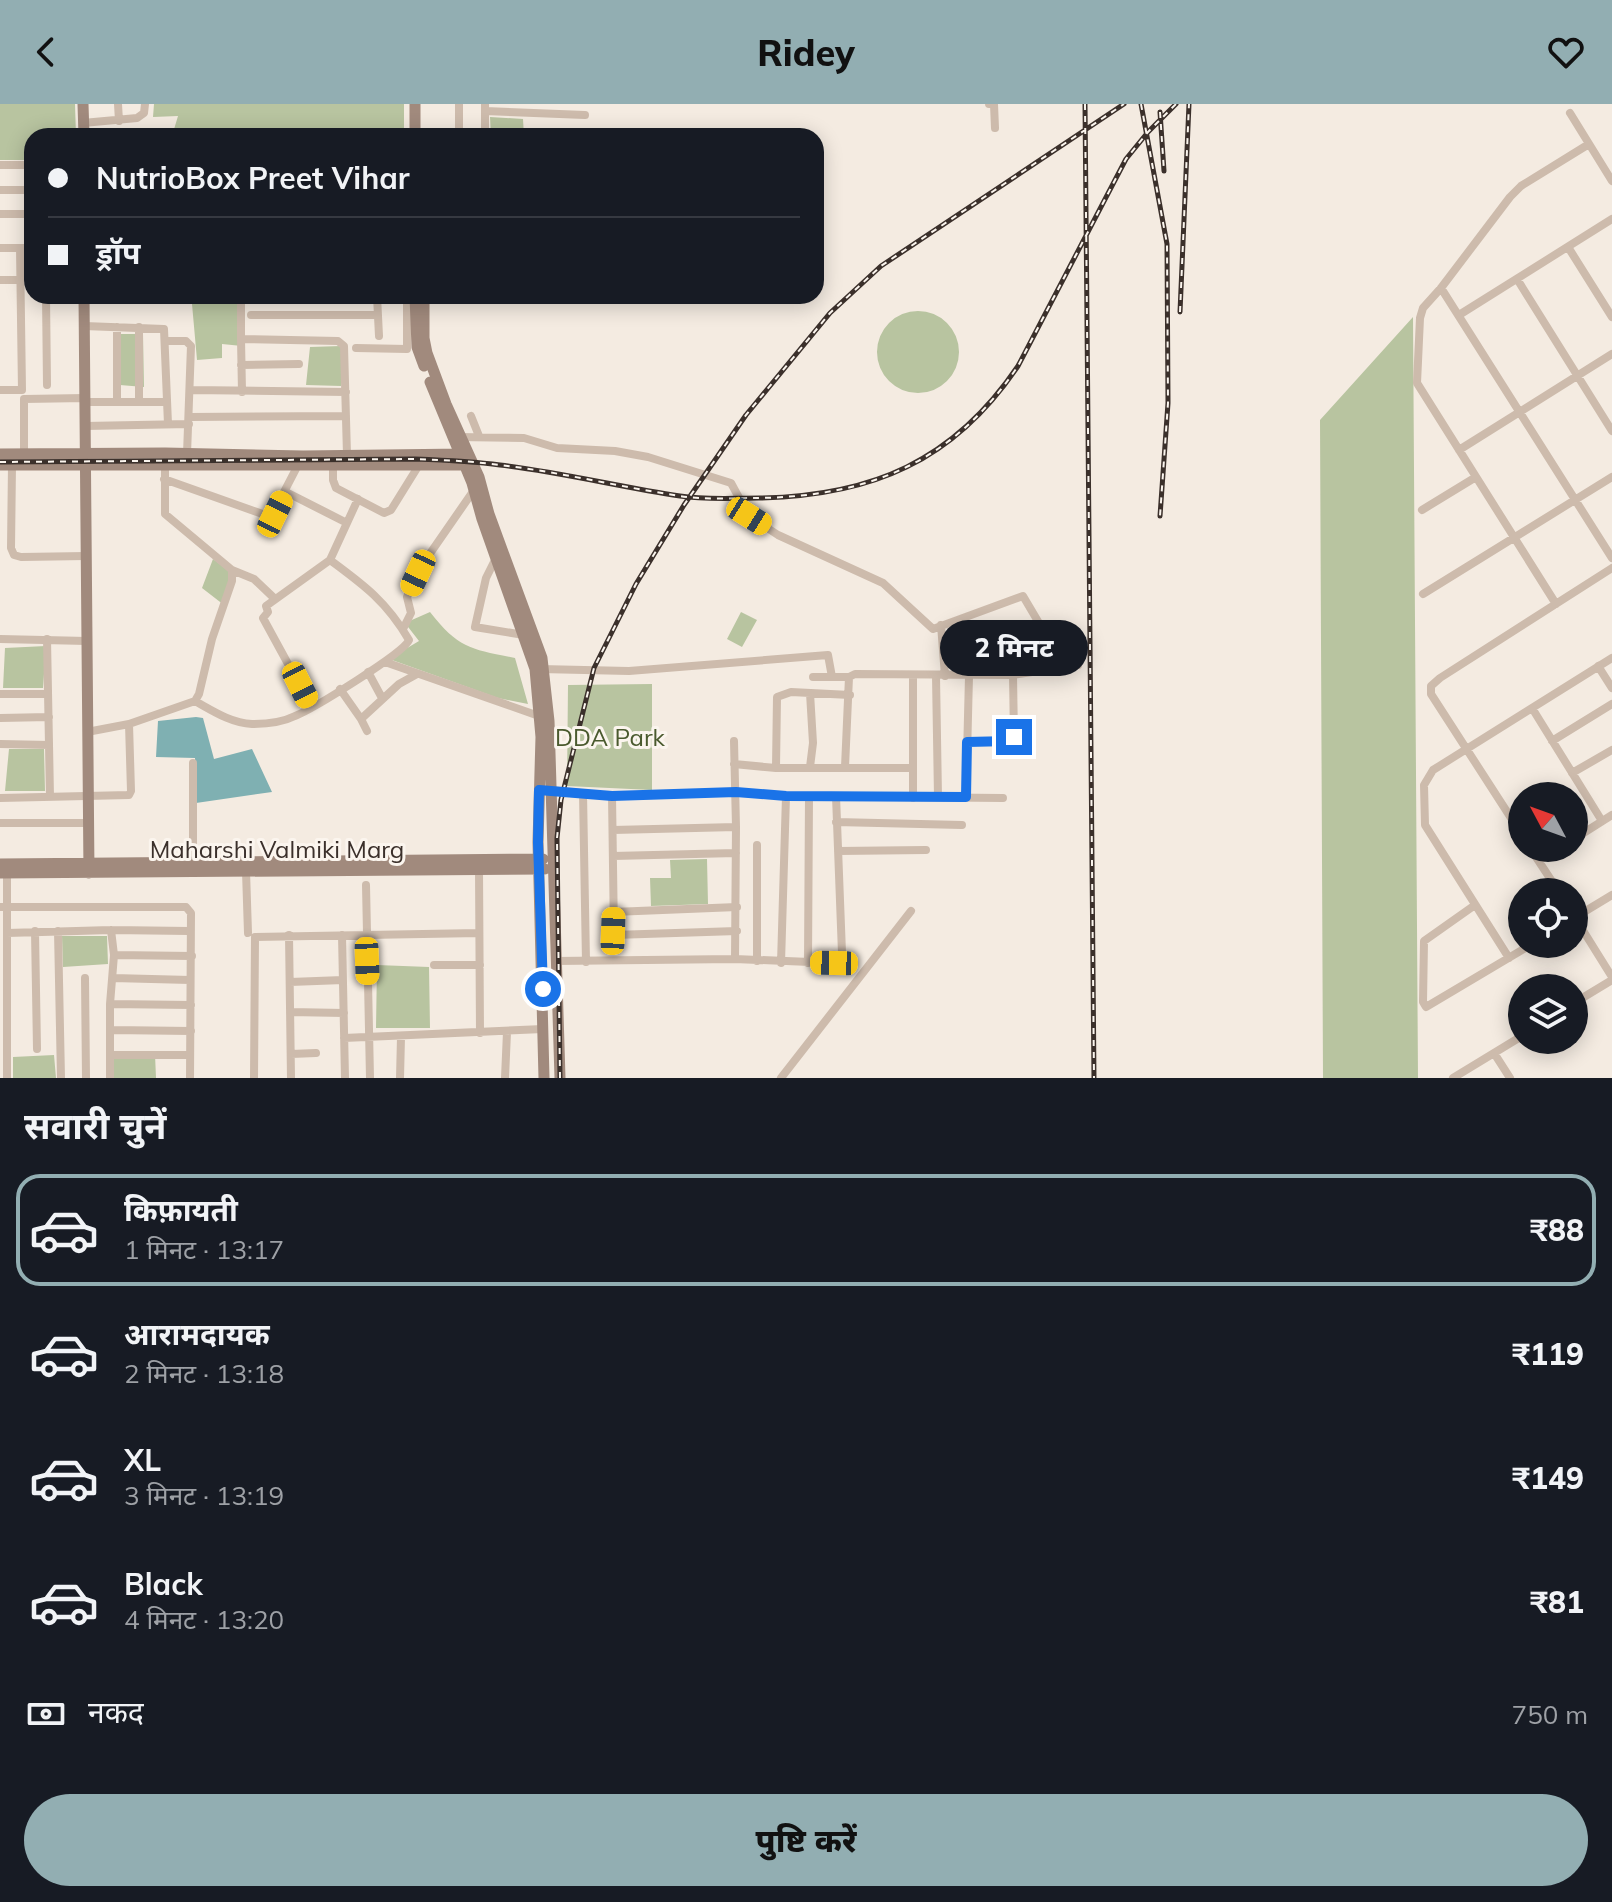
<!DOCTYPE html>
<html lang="hi">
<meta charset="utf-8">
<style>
body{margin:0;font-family:Mulish,"Noto Sans Devanagari",sans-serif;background:#20242c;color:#f1f3f6;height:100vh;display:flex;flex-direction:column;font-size:30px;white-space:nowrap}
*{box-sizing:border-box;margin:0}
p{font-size:26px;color:#9ea1a6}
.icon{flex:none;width:44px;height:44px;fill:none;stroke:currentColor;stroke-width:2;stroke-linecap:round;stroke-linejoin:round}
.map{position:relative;height:974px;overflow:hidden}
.drawer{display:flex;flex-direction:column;background:#171b24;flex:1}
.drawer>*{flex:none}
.hud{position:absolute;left:24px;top:24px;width:800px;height:176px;border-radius:24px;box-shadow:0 4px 20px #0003;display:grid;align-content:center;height:176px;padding:0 24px;background:#171b24}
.needle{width:52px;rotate:311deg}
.buttons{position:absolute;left:1508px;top:678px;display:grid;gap:16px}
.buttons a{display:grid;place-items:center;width:80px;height:80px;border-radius:50%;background:#171b24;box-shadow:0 4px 20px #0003;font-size:40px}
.end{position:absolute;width:36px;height:36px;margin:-18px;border:10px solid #1a73e8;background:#fff;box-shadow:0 0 0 4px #fff}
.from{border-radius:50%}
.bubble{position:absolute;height:56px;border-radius:28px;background:#171b24;box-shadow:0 4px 20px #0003;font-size:26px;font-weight:800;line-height:56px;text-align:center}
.car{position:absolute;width:24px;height:48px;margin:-24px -12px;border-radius:10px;box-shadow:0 0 6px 2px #0007;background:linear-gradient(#f5c518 24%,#345 0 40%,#f5c518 0 76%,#345 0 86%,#f5c518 0)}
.hud b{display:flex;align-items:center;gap:28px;height:76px;font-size:30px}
.hud b+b{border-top:2px solid #363941}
.hud i{width:20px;height:20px;background:#f1f3f6}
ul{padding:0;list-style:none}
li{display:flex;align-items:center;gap:24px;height:112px;margin:0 16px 12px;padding:0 8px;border:4px solid transparent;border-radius:24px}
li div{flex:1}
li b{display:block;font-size:30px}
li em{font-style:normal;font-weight:800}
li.active{border-color:#92aeb2}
li>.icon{width:72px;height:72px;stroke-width:1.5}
h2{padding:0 24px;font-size:36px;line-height:96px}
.pay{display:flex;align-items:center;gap:20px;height:88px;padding:0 24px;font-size:30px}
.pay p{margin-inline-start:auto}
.cta{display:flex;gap:16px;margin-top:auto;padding:16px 24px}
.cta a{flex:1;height:92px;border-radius:48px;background:#92aeb2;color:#111;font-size:32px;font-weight:800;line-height:92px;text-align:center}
header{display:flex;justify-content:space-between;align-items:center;height:104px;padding:0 24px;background:#92aeb2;color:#111;font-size:36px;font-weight:800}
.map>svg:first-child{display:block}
.green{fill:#b8c4a0}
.water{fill:#7fb0b2}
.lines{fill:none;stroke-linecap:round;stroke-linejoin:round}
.street{stroke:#cdbbac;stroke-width:8}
.secondary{stroke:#a18a7d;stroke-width:11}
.rail-casing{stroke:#3b302b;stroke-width:5}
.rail{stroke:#fbf5ee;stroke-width:2;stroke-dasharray:6;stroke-linecap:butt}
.route{stroke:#1a73e8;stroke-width:10}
.labels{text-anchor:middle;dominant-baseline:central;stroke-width:6;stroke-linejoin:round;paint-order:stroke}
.park-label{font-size:24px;fill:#4a5a2e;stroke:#fbf5ee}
.street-label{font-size:24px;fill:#3b302b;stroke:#fbf5ee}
</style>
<header><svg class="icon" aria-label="back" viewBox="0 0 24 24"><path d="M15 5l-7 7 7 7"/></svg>Ridey<svg class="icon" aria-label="heart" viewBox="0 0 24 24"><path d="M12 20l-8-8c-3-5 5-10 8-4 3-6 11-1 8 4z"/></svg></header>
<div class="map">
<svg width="1612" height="974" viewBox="0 0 1612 974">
<rect width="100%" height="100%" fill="#f4ebe1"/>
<path class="green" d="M0 0H75L76 32H32V56H0Z
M154 0H404V32H172L178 12 153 13Z
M490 13 523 15 524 32H491Z
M221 192H241L242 242 222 240V254L197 256 192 200 220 198Z
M877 248a41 41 0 1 1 82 0a41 41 0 1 1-82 0Z
M1413 213 1418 974H1323L1320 316Z
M118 230H143L144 283 120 281Z
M341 242V282L306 281 310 243Z
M213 455 236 472 224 501 202 484Z
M430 508C459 545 471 545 515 554L528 600 498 594 392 556V553L419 537 405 519Z
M741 508 757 516 742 543 727 535Z
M46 542 43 584H3L5 544Z
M652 580V686L567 682 568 581Z
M9 645H44L45 687H5Z
M707 755 708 800 651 802 650 774H671L670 756Z
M62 832H107L108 860 63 863Z
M377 861 429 863 430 924H376Z
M155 950 156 974H114V952Z
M54 951 56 974H13V953Z"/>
<path class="water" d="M196 613 203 614 214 655 252 645 272 688 196 699 195 654 156 653 158 617Z"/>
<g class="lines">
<path class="street" d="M118 0 119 17
M459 0V32
M989 0H994L995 24
M485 7 585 11
M1570 9 1612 77
M83 19 137 14 144 9 145 0
M485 32V0
M0 61H32
M0 86H32
M0 110H32
M1568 143 1612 213
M0 144H32
M1517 175 1612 327
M0 176H21
M1441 184 1612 454
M46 192 47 281
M377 192 379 232
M251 211H378
M1459 211 1612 115
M84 222 164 225 168 320
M117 223V298
M241 235V192
M166 237H186L191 242 187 350
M356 244 407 245V192
M241 261 299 260
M0 286H22L20 144
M190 286 346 288
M242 288 241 235 338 237 344 242 347 351
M85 298H167
M139 298V223
M471 312 479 332
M190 313 346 312
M85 322 189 320
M456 333 524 334 557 344 615 347 648 353 731 379 749 412 778 431 883 479 933 525 1023 492 1065 563 1078 561
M1459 346 1612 250
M24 351V295L85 294
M12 361 11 444 14 451 21 453 86 452
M333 361V376L336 384 384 409 391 406 419 361
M164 375 271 413 298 361
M286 388 347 419
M1422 406 1476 373
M496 454 486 474 475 523 524 531
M232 466 254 475 274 494
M1423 490 1612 373
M1556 500 1417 279 1420 214 1423 204 1441 184 1510 93 1521 82 1589 40
M941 521 945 572
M403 525 411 509 407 493 420 464 474 386
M0 535 87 537
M47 535 50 693
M385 558 539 612
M1598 562 1612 584
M540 565 629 567 828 551 832 573
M368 568 382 594
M913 572V694
M936 572 938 693
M813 573H849
M340 585 361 615 399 580 417 570
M0 590H48
M195 597C213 607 231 619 252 620 266 620 283 618 295 612 313 605 404 549 409 536 387 498 364 481 330 456L358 395
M311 602 263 514 268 508 266 502 330 456
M1532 604 1602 717
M0 614 49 613
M361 615 367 627
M87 628 129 620 195 597 199 590 212 535 232 477V466L165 410V359
M734 637 736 723 735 855
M1552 637 1612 600
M967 638 1010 637 1014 634 1013 571
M0 640 49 641
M193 659V759
M734 660 776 664H913
M810 663 813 639 810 589
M845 663 849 573 855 570 1013 571 1065 563
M776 664 777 593 791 588 850 591
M1572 669 1612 646
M549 686 612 692 736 688 786 692 1003 694
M583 689 586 858
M612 692 614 831 737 827
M966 693 969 572
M0 694 129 691 131 687 129 620
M836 718 962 721
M0 719H88
M613 726 736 723
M1522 731 1431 590V582L1440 574 1612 464
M1574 735 1612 711
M1530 744 1559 788
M838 747 926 746
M613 752 736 749
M1539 757 1559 744
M479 766 480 929
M246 767 248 829
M7 769V974
M366 781 370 974
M1475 801 1424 837 1423 898 1426 903 1532 840
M0 803H186L191 809 190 974
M613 808 737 803
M1574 812 1612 873
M1574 814 1612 791
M35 827 37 945
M58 827 61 974
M7 829 111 826 189 827
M289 831 291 974
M342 831 345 974
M114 851 192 852
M1509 854 1425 721 1424 681 1433 666 1612 554
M556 857 735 855 834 859 842 849 836 692
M757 857V741
M781 859 786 692
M808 859 809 692
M434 861H480
M85 874 86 974
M113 874 190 876
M290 878 343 876
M1574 899 1612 876
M110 900 191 901
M290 908 344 909
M111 926 191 927
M344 934 543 925
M1494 949 1510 974
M291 950 316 949
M110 951H190
M110 974V900L114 851 111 826
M254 974 255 833 479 829
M400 974 401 933
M505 974 507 928
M781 974 911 807
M1453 974 1522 932"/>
<path class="secondary" d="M83 0 84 32
M415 0V32
M84 192 89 769
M415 192 417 243 424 262
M424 192V234L427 249 446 300 479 373 489 410 542 554 549 617 560 974
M430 278 472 379 482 415 535 565 541 633 538 738 544 974
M0 350 165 349 303 352 464 350
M0 361H470
M0 760 543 755
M0 769 545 765"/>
<g class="rail-casing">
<path id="rail" d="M1085 0 1094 974
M1141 0 1167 140 1168 299 1160 412
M1160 8 1164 67
M1180 208 1189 0
M0 358 415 355C443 356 471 357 500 361 560 368 620 383 680 392 705 396 733 394 759 394 872 392 954 357 1018 262L1126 55 1148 28 1176 0
M560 974 557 734 561 696 594 564 636 480 684 401 746 311 830 209 881 162 1124 0"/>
</g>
<use href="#rail" class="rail"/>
</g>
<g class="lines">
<path class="route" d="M543 885 538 738 539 686 612 692 736 688 786 692 966 693 967 638 1010 637 1014 633"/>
</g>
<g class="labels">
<g class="park-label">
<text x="610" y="633">DDA Park</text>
</g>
<g class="street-label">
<text x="277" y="745">Maharshi Valmiki Marg</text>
</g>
</g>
</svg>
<div class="buttons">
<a><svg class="needle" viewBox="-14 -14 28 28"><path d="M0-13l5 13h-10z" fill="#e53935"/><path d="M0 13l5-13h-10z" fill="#9ea1a6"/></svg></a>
<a><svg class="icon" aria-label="locate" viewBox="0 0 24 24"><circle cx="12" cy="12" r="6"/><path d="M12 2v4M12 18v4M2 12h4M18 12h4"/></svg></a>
<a><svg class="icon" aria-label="layers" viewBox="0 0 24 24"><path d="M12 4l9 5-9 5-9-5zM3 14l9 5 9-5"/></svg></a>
</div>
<i class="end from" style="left:543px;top:885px"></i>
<i class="end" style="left:1014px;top:633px"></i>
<div class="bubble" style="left:940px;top:516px;width:148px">2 मिनट</div>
<i class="car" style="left:275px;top:410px;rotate:26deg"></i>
<i class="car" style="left:749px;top:412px;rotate:122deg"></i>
<i class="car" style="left:418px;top:469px;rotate:205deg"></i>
<i class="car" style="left:300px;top:581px;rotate:153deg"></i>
<i class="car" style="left:613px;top:827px;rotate:2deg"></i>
<i class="car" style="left:367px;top:857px;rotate:178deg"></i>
<i class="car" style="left:834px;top:859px;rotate:271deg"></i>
<div class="hud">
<b><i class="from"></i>NutrioBox Preet Vihar</b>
<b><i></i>ड्रॉप</b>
</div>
</div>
<section class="drawer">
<h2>सवारी चुनें</h2>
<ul>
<li class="active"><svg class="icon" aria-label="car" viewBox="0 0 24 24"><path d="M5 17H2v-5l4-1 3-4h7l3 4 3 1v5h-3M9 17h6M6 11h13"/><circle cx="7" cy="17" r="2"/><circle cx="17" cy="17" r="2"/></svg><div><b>किफ़ायती</b><p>1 मिनट · 13:17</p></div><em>₹88</em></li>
<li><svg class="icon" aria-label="car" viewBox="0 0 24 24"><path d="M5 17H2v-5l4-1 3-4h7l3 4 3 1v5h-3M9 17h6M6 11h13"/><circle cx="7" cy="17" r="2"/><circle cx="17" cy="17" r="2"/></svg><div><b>आरामदायक</b><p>2 मिनट · 13:18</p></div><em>₹119</em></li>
<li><svg class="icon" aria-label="car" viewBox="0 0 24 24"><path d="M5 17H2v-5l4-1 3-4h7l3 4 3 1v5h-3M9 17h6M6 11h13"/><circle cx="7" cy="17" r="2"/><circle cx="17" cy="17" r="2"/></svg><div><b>XL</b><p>3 मिनट · 13:19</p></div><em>₹149</em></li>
<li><svg class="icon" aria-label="car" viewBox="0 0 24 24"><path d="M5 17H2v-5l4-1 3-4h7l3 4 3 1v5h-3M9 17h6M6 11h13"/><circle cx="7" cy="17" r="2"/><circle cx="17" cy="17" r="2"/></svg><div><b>Black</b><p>4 मिनट · 13:20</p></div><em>₹81</em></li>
</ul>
<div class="pay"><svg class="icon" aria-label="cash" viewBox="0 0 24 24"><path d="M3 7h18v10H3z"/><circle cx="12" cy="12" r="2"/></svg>नकद<p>750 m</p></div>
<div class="cta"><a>पुष्टि करें</a></div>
</section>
